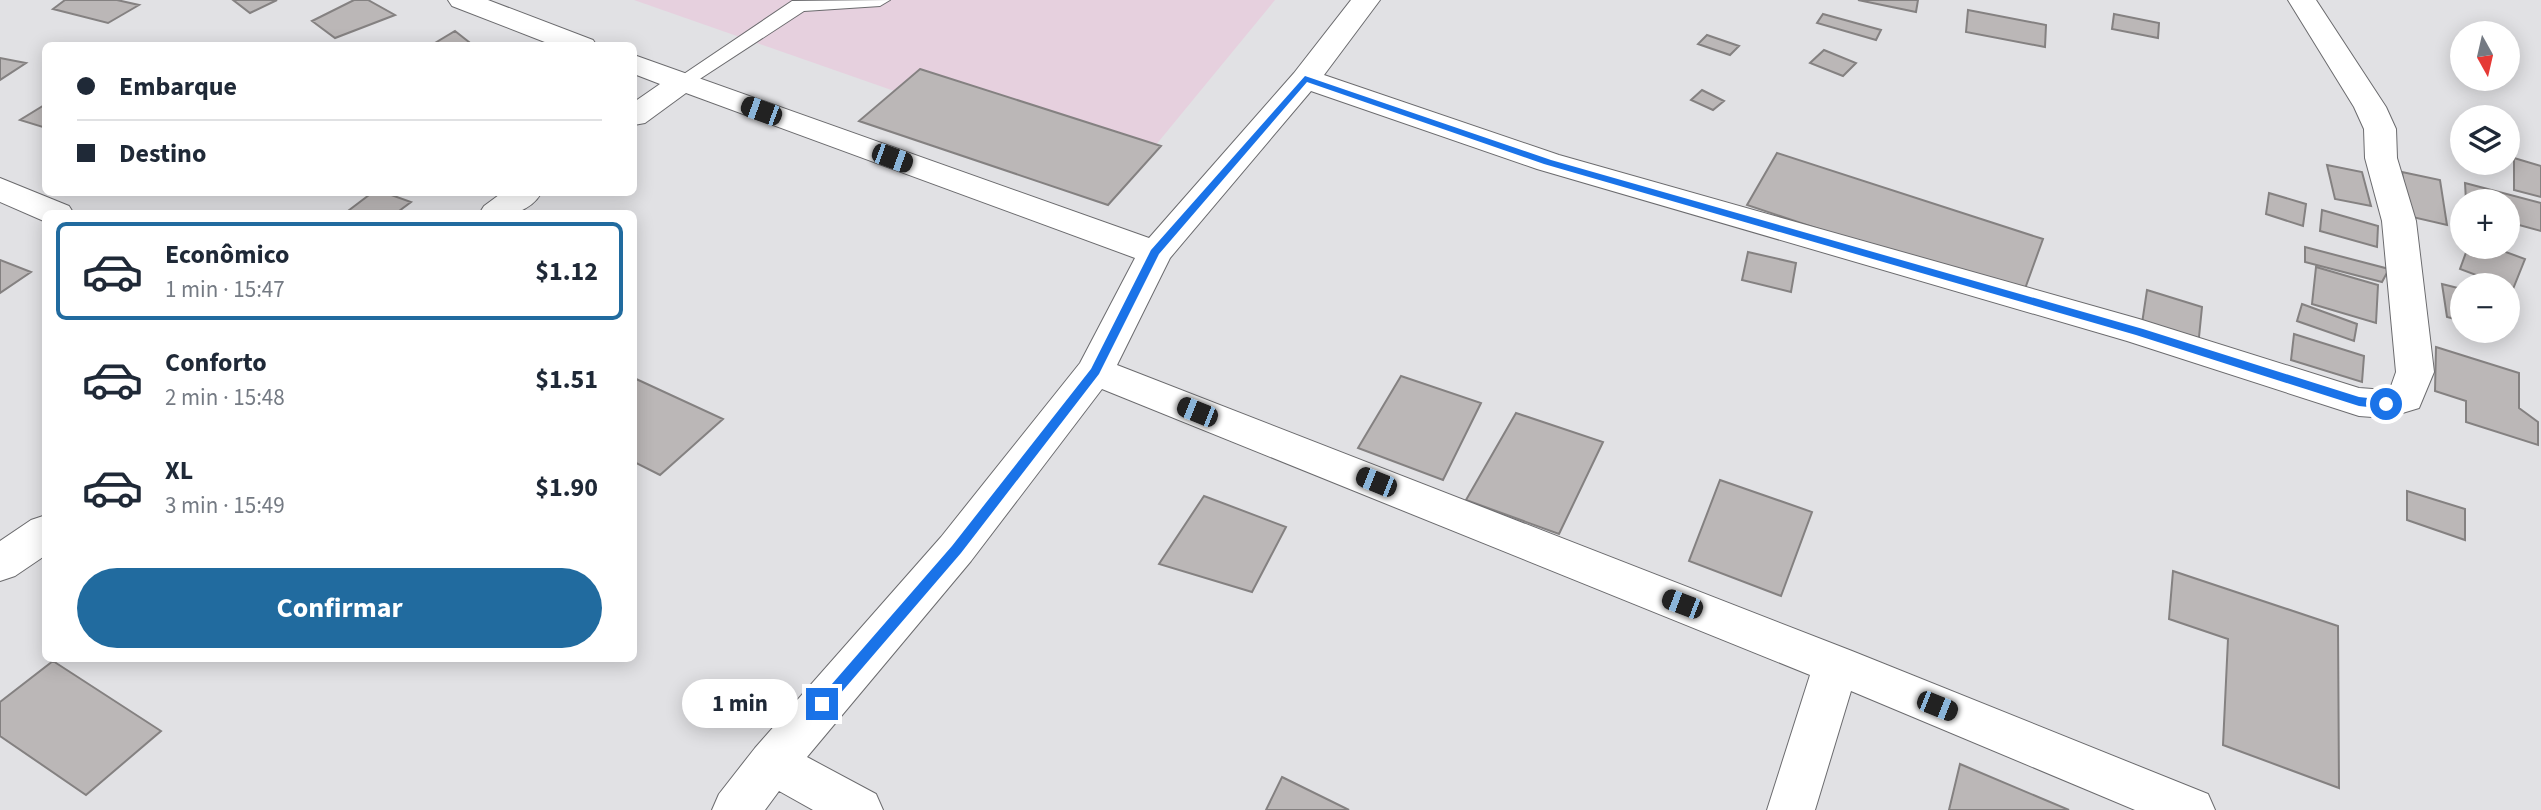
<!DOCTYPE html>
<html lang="pt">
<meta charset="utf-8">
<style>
body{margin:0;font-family:"Source Sans 3",sans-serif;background:#f2f2f3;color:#1f2937;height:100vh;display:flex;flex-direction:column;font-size:26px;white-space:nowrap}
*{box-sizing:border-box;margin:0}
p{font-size:23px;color:#747a83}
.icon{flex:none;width:38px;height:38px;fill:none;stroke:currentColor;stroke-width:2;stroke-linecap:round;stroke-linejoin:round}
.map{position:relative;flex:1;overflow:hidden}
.details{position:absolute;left:42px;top:210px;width:595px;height:452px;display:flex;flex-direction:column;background:#fff;border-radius:10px;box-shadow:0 4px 18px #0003}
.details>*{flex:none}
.top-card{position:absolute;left:42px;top:42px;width:595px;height:154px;border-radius:10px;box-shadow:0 4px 18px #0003;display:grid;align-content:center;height:154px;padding:0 35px;background:#fff}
.needle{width:46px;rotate:172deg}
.tools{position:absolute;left:2450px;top:21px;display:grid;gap:14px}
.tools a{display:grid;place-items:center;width:70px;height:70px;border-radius:50%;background:#fff;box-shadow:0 4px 18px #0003;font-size:35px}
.end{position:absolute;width:32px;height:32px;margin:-16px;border:9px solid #1a73e8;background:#fff;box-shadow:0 0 0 4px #fff}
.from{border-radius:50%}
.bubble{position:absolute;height:49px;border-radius:24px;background:#fff;box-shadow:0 4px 18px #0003;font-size:23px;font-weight:700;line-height:49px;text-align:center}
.car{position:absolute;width:21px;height:42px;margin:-21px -10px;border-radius:9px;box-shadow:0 0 5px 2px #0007;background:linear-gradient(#222 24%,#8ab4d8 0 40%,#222 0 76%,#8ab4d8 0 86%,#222 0)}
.top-card b{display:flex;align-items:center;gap:24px;height:66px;font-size:26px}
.top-card b+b{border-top:2px solid #e0e1e3}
.top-card i{width:18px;height:18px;background:#1f2937}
ul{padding:12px 0 0;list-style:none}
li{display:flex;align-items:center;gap:21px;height:98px;margin:0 14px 10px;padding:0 21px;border:4px solid transparent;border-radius:10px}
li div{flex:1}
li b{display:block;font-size:26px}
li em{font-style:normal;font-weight:700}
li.current{border-color:#216b9f}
li>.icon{width:63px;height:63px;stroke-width:1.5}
.primary-button{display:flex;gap:14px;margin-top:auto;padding:14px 35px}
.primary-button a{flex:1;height:80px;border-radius:42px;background:#216b9f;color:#fff;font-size:28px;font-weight:700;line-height:80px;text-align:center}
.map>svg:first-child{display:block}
.industrial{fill:#e6d0de}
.building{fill:#bbb7b7;stroke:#848181;stroke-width:2}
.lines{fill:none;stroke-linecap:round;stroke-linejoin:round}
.lane-casing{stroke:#6b6b6e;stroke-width:2}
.street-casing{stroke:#6b6b6e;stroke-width:2}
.lane{fill:#fff;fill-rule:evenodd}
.street{fill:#fff;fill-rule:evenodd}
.route{fill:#1a73e8}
</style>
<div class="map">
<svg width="2541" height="810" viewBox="0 0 2541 810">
<rect width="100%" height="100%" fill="#e1e1e4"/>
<path class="industrial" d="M634 0H1275L1132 174Z"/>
<path class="building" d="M65 0H117L139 5 108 23 53 9Z
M233 0H277L250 13Z
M354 0H368L395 15 335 38 312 21Z
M1858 0H1918L1916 12Z
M1968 10 2046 25 2045 47 1966 32Z
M1823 14 1881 30 1876 40 1817 23Z
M2114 14 2159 23 2158 38 2112 29Z
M455 31 474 46H430Z
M1707 35 1739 46 1730 55 1698 44Z
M1824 50 1856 63 1843 76 1810 63Z
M0 58 26 63 0 80Z
M920 69 1161 146 1108 205 859 121Z
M1702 90 1724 101 1713 110 1691 100Z
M46 104V128L20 120Z
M1777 153 2043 239 2022 297 1747 205Z
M2514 158 2541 166V197L2514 190Z
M2327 165 2362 172 2371 206 2335 199Z
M2402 172 2440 180 2447 225 2408 216Z
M2465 183 2541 203V231L2508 222V201H2466Z
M373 192H383L411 202 395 214H344Z
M2269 193 2306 204 2303 226 2266 214Z
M2322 210 2378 226 2377 247 2320 231Z
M2305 247 2389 269 2382 282 2305 262Z
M2468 247H2492L2525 259 2513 289 2460 269Z
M1748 252 1796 263 1791 292 1742 280Z
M0 260 31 272 0 293Z
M2316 267 2378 285 2376 323 2312 304Z
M2442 284 2462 289V321L2447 317Z
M2147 290 2202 307 2198 347 2141 330Z
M2302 304 2357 324 2354 341 2297 321Z
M2294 334 2364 356 2362 382 2291 360Z
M2436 347 2519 373V408L2538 422V445L2466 422V401L2435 391Z
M1401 376 1481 403 1443 480 1358 448Z
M634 378 723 419 660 475 634 462Z
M1516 413 1603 442 1559 534 1466 500Z
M1720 480 1812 512 1781 596 1689 561Z
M2407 491 2465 509V540L2407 520Z
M1204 496 1286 527 1252 592 1159 564Z
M2173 571 2338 626 2339 788 2223 745 2228 639 2169 619Z
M53 661 161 731 86 795 0 736V702Z
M1960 764 2069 810H1949Z
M1282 777 1349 810H1266Z"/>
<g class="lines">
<g class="lane-casing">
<path id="lane" d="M890 0 880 6 804 11 689 86H675L672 82 792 1Z"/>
</g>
<g class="street-casing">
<path id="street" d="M448 0H488L593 40 597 46H555L452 6Z
M1351 0H1380L1324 75 1559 155 2139 319 2359 388 2386 390 2390 389 2396 372 2382 221 2365 158 2364 129 2354 107 2288 0H2316L2386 107 2396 129 2397 158 2416 221 2434 372 2419 408 2386 418 2359 416 2127 341 1537 169 1311 91 1170 258 1117 365 1852 651 2208 794 2215 810H2135L1851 691 1815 810H1767L1810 675 1102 389 971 561 807 757 876 794 883 810H813L779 791 765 810H712L719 794 755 748 941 537 1080 363 1135 258 686 93 645 123 634 125V102L660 84 634 74V55L1149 238 1294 73Z
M0 178 69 206 74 214H46V222L0 202Z
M503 192H542C527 217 505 214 479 214L484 206Z
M46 515V555L15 576 0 581V541L31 520Z"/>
</g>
<use href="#lane" class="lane"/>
<use href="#street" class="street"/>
</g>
<path class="route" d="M1305 76 1551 160 2143 329 2359 397 2386 400 2392 404 2386 409 2359 406 2136 335 1544 164 1307 82 1159 254 1099 374 961 553 827 709H818V700L952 546 1091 369 1151 250Z"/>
</svg>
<div class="tools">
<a><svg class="needle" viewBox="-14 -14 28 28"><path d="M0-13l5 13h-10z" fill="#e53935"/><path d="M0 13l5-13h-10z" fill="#747a83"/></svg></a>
<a><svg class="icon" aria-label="layers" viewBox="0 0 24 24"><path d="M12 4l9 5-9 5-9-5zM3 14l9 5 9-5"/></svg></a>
<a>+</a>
<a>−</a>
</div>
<i class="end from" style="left:2386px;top:404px"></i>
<i class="end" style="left:822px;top:704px"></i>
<div class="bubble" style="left:682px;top:679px;width:116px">1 min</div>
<i class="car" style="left:761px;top:111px;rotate:290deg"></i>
<i class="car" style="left:892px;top:158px;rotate:110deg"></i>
<i class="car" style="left:1197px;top:412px;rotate:292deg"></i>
<i class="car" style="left:1376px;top:482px;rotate:292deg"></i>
<i class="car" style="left:1682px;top:604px;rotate:291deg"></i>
<i class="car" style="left:1937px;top:706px;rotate:112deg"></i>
<div class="top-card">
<b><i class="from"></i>Embarque</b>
<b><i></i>Destino</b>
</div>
<section class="details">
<ul>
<li class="current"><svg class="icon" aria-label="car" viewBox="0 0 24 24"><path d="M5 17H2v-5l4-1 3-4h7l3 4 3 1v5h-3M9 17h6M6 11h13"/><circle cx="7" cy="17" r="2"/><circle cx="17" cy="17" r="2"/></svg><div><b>Econômico</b><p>1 min · 15:47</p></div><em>$1.12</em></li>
<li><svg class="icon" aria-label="car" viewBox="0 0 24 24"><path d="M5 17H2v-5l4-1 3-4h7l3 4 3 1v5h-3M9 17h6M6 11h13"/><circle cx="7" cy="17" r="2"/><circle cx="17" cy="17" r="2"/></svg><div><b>Conforto</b><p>2 min · 15:48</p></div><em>$1.51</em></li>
<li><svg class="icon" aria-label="car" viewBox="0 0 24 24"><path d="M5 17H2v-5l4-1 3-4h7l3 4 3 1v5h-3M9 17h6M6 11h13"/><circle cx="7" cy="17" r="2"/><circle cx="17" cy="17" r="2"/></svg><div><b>XL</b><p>3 min · 15:49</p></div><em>$1.90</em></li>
</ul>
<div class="primary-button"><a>Confirmar</a></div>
</section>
</div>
